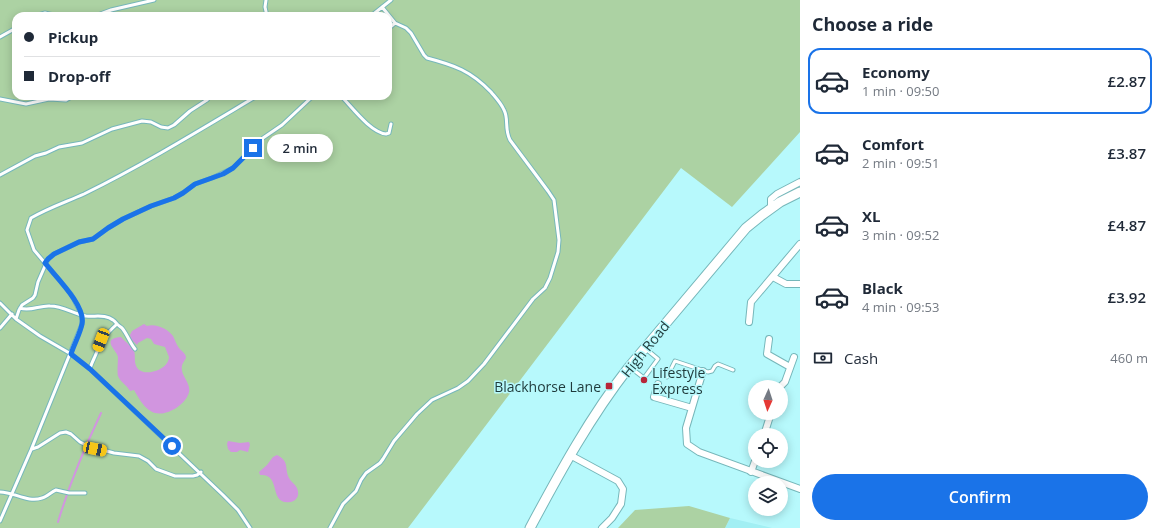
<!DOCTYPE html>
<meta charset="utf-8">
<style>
body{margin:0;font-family:"Open Sans",sans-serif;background:#f2f2f3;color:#1f2937;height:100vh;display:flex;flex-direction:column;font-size:15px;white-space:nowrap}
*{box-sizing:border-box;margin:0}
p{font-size:13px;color:#747a83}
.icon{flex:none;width:22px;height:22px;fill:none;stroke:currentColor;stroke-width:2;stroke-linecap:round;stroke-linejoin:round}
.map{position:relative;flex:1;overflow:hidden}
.details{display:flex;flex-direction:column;background:#fff;width:360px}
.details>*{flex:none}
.top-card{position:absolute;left:12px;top:12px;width:380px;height:88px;border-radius:12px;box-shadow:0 2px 10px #0003;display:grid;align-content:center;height:88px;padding:0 12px;background:#fff}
.needle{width:26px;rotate:183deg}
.tools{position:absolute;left:748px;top:380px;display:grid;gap:8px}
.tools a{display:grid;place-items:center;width:40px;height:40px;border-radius:50%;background:#fff;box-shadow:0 2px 10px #0003;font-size:20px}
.end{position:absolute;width:18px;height:18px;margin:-9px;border:5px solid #1a73e8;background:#fff;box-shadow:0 0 0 2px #fff}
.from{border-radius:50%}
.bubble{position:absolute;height:28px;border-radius:14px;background:#fff;box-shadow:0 2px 10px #0003;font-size:13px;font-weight:600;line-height:28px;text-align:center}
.car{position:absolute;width:12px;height:24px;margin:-12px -6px;border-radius:5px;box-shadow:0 0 3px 1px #0007;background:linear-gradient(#f5c518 24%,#345 0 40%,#f5c518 0 76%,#345 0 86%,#f5c518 0)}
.top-card b{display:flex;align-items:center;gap:14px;height:38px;font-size:15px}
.top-card b+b{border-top:1px solid #e0e1e3}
.top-card i{width:10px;height:10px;background:#1f2937}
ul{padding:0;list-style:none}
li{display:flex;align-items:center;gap:12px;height:66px;margin:0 8px 6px;padding:0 4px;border:2px solid transparent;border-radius:12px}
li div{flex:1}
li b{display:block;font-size:15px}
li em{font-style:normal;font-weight:600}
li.active{border-color:#1a73e8}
li>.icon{width:36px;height:36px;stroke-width:1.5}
h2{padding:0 12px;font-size:18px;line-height:48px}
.pay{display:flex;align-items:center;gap:10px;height:44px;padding:0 12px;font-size:15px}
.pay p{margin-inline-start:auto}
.cta{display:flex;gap:8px;margin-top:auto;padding:8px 12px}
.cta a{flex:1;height:46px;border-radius:24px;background:#1a73e8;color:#fff;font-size:16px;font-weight:600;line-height:46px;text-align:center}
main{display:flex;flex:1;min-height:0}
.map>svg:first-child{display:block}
.built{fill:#a2eff3}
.green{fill:#acd2a3;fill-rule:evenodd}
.water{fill:#d195df}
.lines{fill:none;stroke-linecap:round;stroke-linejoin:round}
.stream{stroke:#d195df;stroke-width:2}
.service-casing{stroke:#76b7ba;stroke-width:5}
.minor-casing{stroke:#76b7ba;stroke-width:8}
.secondary-casing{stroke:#76b7ba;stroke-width:11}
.service{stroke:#fff;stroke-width:3}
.minor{stroke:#fff;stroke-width:6}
.secondary{stroke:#fff;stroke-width:9}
.route{stroke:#1a73e8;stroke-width:5}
.poi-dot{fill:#b72639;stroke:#b7f9fc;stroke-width:1.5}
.labels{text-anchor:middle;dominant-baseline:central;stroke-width:3;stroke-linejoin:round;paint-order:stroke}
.street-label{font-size:14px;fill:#1f3a3b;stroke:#b7f9fc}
.poi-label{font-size:14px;fill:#1f3a3b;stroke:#b7f9fc;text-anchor:start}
</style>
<main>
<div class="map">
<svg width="800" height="528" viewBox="0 0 800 528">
<rect width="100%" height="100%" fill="#b7f9fc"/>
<path class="built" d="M730 518 772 528H725Z"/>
<path class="green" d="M0 0H800V132L732 207 681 168 408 528H0ZM16 16H388V96H16Z
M689 506 730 518 725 528H618L635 510Z"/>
<path class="water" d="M144 324 147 326C156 323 168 329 173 336 175 340 176 344 179 348 182 352 186 353 186 358 185 360 184 361 183 363 177 375 194 383 188 395 183 407 161 420 149 410 143 406 138 397 134 390L130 391C127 385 120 382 118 376 117 373 118 361 118 357 117 350 100 339 121 337 125 342 131 345 134 351 136 356 133 363 138 369 145 376 162 371 167 363 168 362 169 358 169 357L165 347 154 344 151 339 147 338 138 343 137 345 131 339 130 335 132 331Z
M228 441 240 443 249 442 250 445 248 452 240 450 237 452H231L228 449 227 444Z
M277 455C290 462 284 467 289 478 291 482 295 484 297 488 300 495 297 501 290 502 268 505 282 473 260 475L259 472 267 465 273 457Z"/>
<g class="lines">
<path class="stream" d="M58 522C69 485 84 449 101 413"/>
<g class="service-casing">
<path id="service" d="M266 0 265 7 267 16
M35 16 45 13 58 16
M95 16 111 10 154 0
M371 16 391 0
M388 29 395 23
M0 37 16 28
M341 96C352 107 370 132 386 134L389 133 391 124
M0 99 26 104 49 99 66 100 73 96
M0 175 35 156 46 153 59 147 82 143 112 129 142 121 151 122 161 127 168 128 174 125 190 111 207 100 210 96
M0 303 16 319 40 336 71 354 90 369 223 495 238 510 250 528
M20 308C30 312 40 305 50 306 63 306 74 314 86 316 95 317 106 314 113 320 115 321 116 323 117 324 119 326 121 327 122 328 127 334 130 343 135 349
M16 319 19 310 22 305 33 298 35 295 38 282 48 259 54 254 79 242 93 239 108 228 123 219 151 206 174 198 183 193 195 184 212 178 233 168 263 138 282 125 313 96
M0 328 12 314
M631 368 644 378 658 359 646 349
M90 369C91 364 94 359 96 354 102 339 105 335 117 324
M667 377 675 361 708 372 712 371 715 366 718 364 733 370
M32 449 38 447 60 433 66 432 71 434 80 442 88 446 114 453 139 456 148 461 156 469 175 476H193L197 475 201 472
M0 492C14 492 28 503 42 498 47 497 51 492 56 490L69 493H85
M0 521 31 450 82 324V315L71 294 34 250 27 230 31 218C48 208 66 202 84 194 143 165 200 130 257 96
M330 528 343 504 356 491 361 480 366 473 380 463 383 459 394 441 417 414 432 400 458 388 468 381 484 364 533 299 545 288 550 278 558 252 559 240 554 200 548 191 510 140C504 128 509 119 504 110 501 103 496 98 491 92 471 71 454 65 427 58L424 55 411 33 406 28 395 23 382 7"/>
</g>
<g class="minor-casing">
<path id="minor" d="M771 208V199L777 194 800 182
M773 277 786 284H800
M749 322 751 302 800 244
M769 339 767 354 790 367
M703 371 686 428 687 444 699 452 800 489
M658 384 654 397 692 408
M780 387 785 382 794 357
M764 435 771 413
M570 455 618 481 623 489 621 504 612 518 602 528
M751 472 755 461"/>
</g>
<g class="secondary-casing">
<path id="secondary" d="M530 528C560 472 590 417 629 367L746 228 762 215 780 202 800 192"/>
</g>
<use href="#service" class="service"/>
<use href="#minor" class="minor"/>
<use href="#secondary" class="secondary"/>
</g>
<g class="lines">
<path class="route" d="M172 446 90 369 71 354C74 344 80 334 82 324 86 306 56 277 45 263L48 259 54 254 79 242 93 239 108 228 123 219 151 206 174 198 183 193 195 184 223 174 233 168 253 148"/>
</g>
<g class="poi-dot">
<circle cx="644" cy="380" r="4"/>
<rect x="605" y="382" width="8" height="8" rx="2"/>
</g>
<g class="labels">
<g class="street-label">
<text transform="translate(645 349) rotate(-51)">High Road</text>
</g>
<g class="poi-label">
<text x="652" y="372">Lifestyle<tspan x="652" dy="16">Express</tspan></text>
<text x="601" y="386" text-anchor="end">Blackhorse Lane</text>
</g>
</g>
</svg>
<div class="tools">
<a><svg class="needle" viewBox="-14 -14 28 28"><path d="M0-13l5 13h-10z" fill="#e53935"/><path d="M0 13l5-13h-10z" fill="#747a83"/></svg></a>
<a><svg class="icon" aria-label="locate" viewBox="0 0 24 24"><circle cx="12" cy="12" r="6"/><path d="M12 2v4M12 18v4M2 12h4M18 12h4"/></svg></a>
<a><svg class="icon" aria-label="layers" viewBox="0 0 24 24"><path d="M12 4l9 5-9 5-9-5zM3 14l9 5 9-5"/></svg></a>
</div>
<i class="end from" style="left:172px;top:446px"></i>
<i class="end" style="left:253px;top:148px"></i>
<div class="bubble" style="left:267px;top:134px;width:66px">2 min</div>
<i class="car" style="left:101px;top:340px;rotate:201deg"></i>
<i class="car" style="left:95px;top:449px;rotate:102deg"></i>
<div class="top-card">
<b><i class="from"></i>Pickup</b>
<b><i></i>Drop-off</b>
</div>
</div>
<section class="details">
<h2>Choose a ride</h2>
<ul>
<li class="active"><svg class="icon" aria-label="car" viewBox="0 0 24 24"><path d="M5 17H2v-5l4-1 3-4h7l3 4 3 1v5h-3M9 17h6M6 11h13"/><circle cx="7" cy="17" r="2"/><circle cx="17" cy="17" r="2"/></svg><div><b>Economy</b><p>1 min · 09:50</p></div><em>£2.87</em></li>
<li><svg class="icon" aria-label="car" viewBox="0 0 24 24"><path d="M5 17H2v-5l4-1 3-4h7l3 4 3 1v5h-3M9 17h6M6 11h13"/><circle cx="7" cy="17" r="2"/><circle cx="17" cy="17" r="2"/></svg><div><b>Comfort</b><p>2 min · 09:51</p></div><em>£3.87</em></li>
<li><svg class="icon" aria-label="car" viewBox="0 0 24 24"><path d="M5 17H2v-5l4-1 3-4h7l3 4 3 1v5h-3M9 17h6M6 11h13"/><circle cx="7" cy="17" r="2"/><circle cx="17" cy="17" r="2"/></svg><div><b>XL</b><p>3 min · 09:52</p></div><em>£4.87</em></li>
<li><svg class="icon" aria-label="car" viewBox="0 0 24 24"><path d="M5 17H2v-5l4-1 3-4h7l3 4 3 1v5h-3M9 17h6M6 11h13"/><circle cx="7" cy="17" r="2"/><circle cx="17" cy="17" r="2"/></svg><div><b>Black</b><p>4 min · 09:53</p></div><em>£3.92</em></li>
</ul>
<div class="pay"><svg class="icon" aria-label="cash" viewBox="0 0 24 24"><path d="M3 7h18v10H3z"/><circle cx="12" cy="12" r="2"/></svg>Cash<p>460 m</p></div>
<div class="cta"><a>Confirm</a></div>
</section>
</main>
